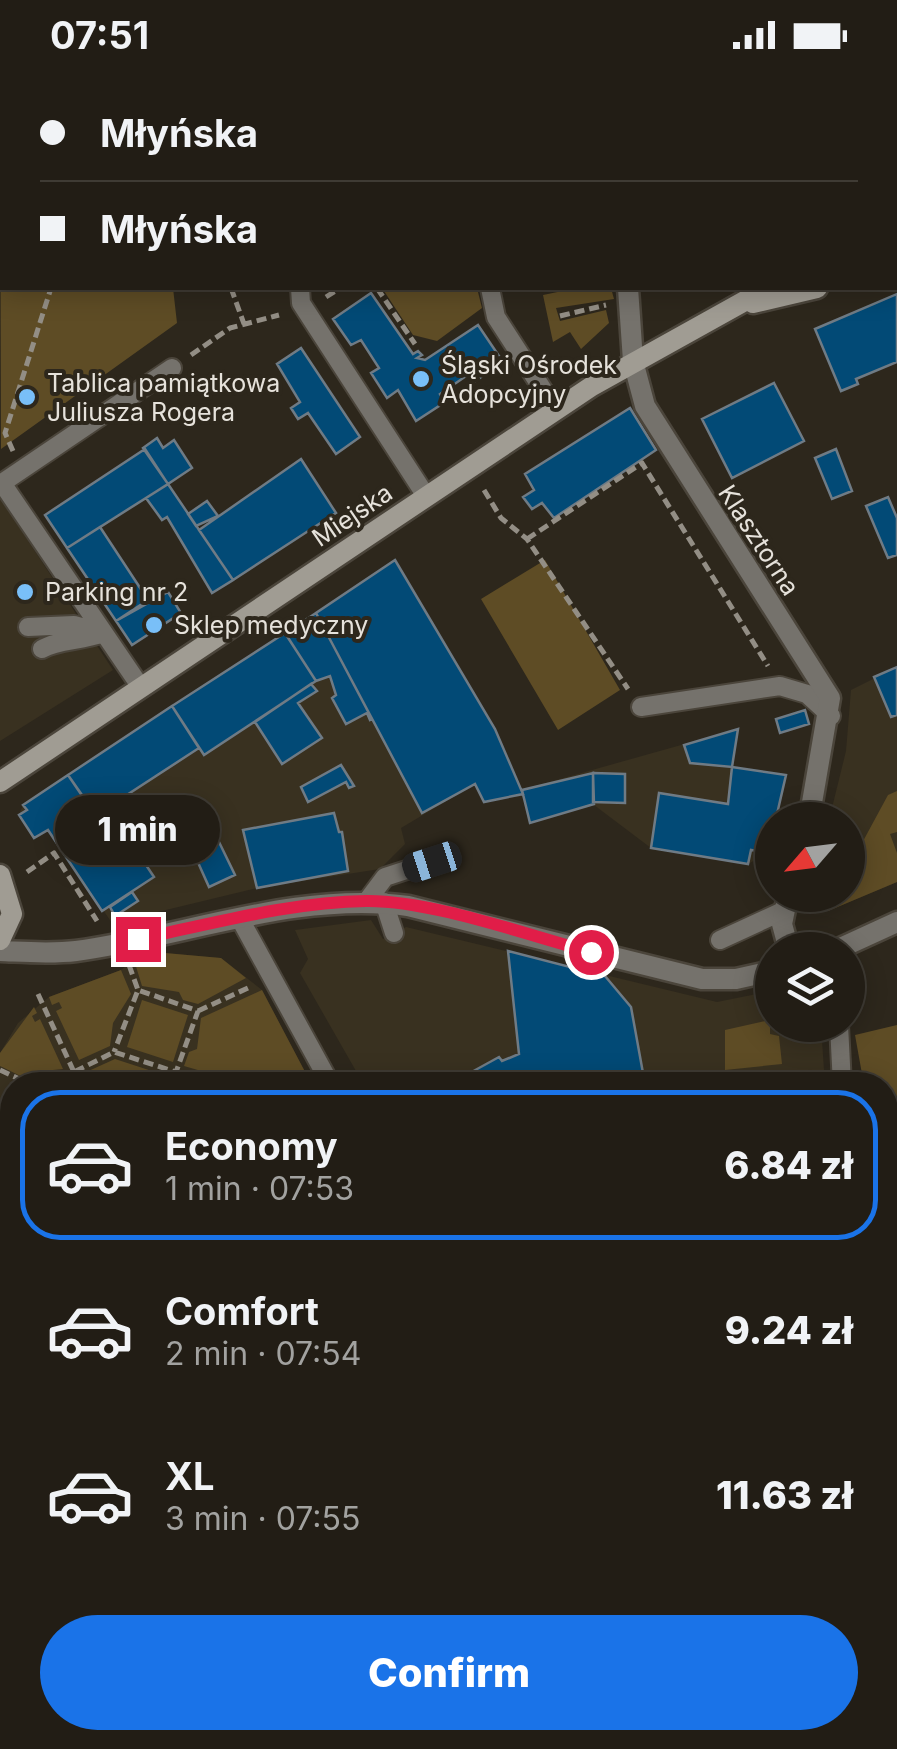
<!DOCTYPE html>
<meta charset="utf-8">
<style>
body{margin:0;font-family:Inter,sans-serif;background:#2a261e;color:#f1f3f6;height:100vh;display:flex;flex-direction:column;font-size:38px;white-space:nowrap}
*{box-sizing:border-box;margin:0}
p{font-size:32px;color:#a2a2a0}
.icon{flex:none;width:55px;height:55px;fill:none;stroke:currentColor;stroke-width:2;stroke-linecap:round;stroke-linejoin:round}
.map{position:relative;flex:1;overflow:hidden}
.panel{position:absolute;left:0px;top:1002px;width:898px;height:678px;display:flex;flex-direction:column;background:#221d15;border-radius:40px 40px 0 0;box-shadow:0 5px 25px #0003,0 0 0 2px #3f3b34}
.panel>*{flex:none}
.guide{position:absolute;left:0px;top:0px;width:898px;height:220px;box-shadow:0 5px 25px #0003,0 0 0 2px #3f3b34;display:grid;align-content:center;height:220px;padding:0 40px;background:#221d15}
.needle{width:65px;rotate:242deg}
.controls{position:absolute;left:755px;top:732px;display:grid;gap:20px}
.controls a{display:grid;place-items:center;width:110px;height:110px;border-radius:50%;background:#221d15;box-shadow:0 5px 25px #0003,0 0 0 2px #3f3b34;font-size:50px}
.end{position:absolute;width:45px;height:45px;margin:-22px;border:12px solid #e11d48;background:#fff;box-shadow:0 0 0 5px #fff}
.from{border-radius:50%}
.bubble{position:absolute;height:70px;border-radius:35px;background:#221d15;box-shadow:0 5px 25px #0003,0 0 0 2px #3f3b34;font-size:32px;font-weight:800;line-height:70px;text-align:center}
.car{position:absolute;width:30px;height:60px;margin:-30px -15px;border-radius:12px;box-shadow:0 0 8px 2px #0007;background:linear-gradient(#222 24%,#8ab4d8 0 40%,#222 0 76%,#8ab4d8 0 86%,#222 0)}
.guide b{display:flex;align-items:center;gap:35px;height:95px;font-size:38px}
.guide b+b{border-top:2px solid #3f3b34}
.guide i{width:25px;height:25px;background:#f1f3f6}
ul{padding:18px 0 0;list-style:none}
li{display:flex;align-items:center;gap:30px;height:150px;margin:0 20px 15px;padding:0 20px;border:5px solid transparent;border-radius:40px}
li div{flex:1}
li b{display:block;font-size:38px}
li em{font-style:normal;font-weight:800}
li.active{border-color:#1a73e8}
li>.icon{width:90px;height:90px;stroke-width:1.5}
.primary-button{display:flex;gap:20px;margin-top:auto;padding:20px 40px}
.primary-button a{flex:1;height:115px;border-radius:60px;background:#1a73e8;color:#fff;font-size:40px;font-weight:800;line-height:115px;text-align:center}
.status{display:flex;justify-content:space-between;align-items:center;height:70px;padding:0 50px;background:#221d15;direction:ltr}
.status svg{height:28px;fill:currentColor}
.map>svg:first-child{display:block}
.built{fill:#393120}
.green{fill:#5e4c25}
.building{fill:#024a76;stroke:#6f7b85;stroke-width:2.5}
.lines{fill:none;stroke-linecap:round;stroke-linejoin:round}
.lane-casing{stroke:#4b453b;stroke-width:22}
.street-casing{stroke:#4b453b;stroke-width:25}
.secondary-casing{stroke:#4b453b;stroke-width:25}
.path{stroke:#938e85;stroke-width:5;stroke-dasharray:10 5;stroke-linecap:butt}
.lane{stroke:#75726c;stroke-width:18}
.street{stroke:#75726c;stroke-width:20}
.secondary{stroke:#a09c93;stroke-width:20}
.route{stroke:#e11d48;stroke-width:12}
.poi-dot{fill:#79bff8;stroke:#2d271c;stroke-width:4}
.labels{text-anchor:middle;dominant-baseline:central;stroke-width:8;stroke-linejoin:round;paint-order:stroke}
.poi-label{font-size:25px;fill:#e6e2db;stroke:#2d271c;text-anchor:start}
.street-label{font-size:25px;fill:#e6e2db;stroke:#2d271c}
</style>
<div class="status"><b>07:51</b><svg viewBox="0 0 49 12"><path d="M0 12V9h3v3zM5 12V6h3v6zM10 12V3h3v9zM15 12V0h3v12zM26 1h20v11H26zM47 4h2v5h-2z"/></svg></div>
<div class="map">
<svg width="897" height="1679" viewBox="0 0 897 1679">
<rect width="100%" height="100%" fill="#2d271c"/>
<path class="built" d="M0 428 113 600 0 671Z
M395 490 495 659 521 720 738 659 728 734 773 746 793 745 789 750H772V776L768 783 748 794 651 778 594 735 530 753 522 726 484 732 475 714 401 758 405 774 380 799 257 818 112 853 48 760 34 768 19 745 23 735Z
M897 597V812L828 841 814 825H848V750H829L846 681 851 620Z
M371 850 383 869 406 857 717 932 772 921V955H821L825 1015H364L300 903 308 889 295 860Z
M165 883 221 888 262 920 312 1015H12V1486L0 1438V983L18 953 49 927 121 900 134 890Z"/>
<path class="green" d="M0 0 137 2H2V218H173L177 253 1 379Z
M382 218H477L482 238 437 271 413 265Z
M577 218H611L614 229 556 238 560 251 606 240 609 253 581 279 570 262 553 272 543 225Z
M545 490 620 620 558 660 481 529Z
M897 721V762L890 764 897 783V812L828 841 814 825H848V789L855 786 888 725Z
M165 883 221 888 246 908 198 934 183 930 179 922 142 916 134 890Z
M121 900 131 924 113 953 110 976 79 990 56 941 62 938 59 932 52 935 49 927Z
M262 920 312 1015H220L215 1005 184 996 189 982 197 979 201 948Z
M142 930 188 945 173 992 127 977Z
M34 937 37 943 32 946 35 952 40 949 63 999 53 1000 39 1015 0 996V983Z
M770 950V964L779 966 782 994 725 1000V960Z
M897 955V1178L891 1180 885 1142V1015H864L855 965Z
M115 989 195 1015H89L84 1003Z
M12 1233V1486L0 1438V1240Z"/>
<path class="building" d="M371 223 413 284 418 281 422 285 417 288 425 290 478 255 503 292 474 312 469 304 440 324 445 332 416 351 398 320 387 328 371 303 379 298 361 270 351 275 333 249Z
M897 224V292L856 309 858 314 841 321 815 259Z
M301 278 360 367 336 384 308 343 298 349 291 338 300 332 277 294Z
M774 313 804 371 732 408 702 349Z
M630 338 656 380 554 448 542 433 532 439 523 427 534 420 525 404Z
M157 368 163 378 174 370 192 398 168 414 143 378Z
M145 379 168 414 67 478 45 445Z
M836 379 852 421 832 429 815 388Z
M301 389 336 443 233 510 199 460Z
M168 414 233 510 212 523 167 447 162 450 146 428Z
M888 427 897 448V485L888 488 866 436Z
M207 431 218 446 196 456 188 444Z
M100 457 148 530 116 551 67 478Z
M395 490 495 659 523 724 484 732 475 714 422 743 316 543Z
M168 522 181 543 132 575 116 551Z
M316 543 372 649 370 650 367 643 346 654 332 628 336 625 330 606 316 611 285 563Z
M285 563 316 611 204 685 172 636Z
M897 597V645L891 647 874 607Z
M311 614 317 621 298 633 322 668 282 694 255 652Z
M172 636 199 678 96 745 68 705Z
M805 640 809 654 780 663 776 649Z
M738 659 732 697 690 693 684 675Z
M341 695 354 716 349 718 346 712 308 732 301 717Z
M732 697 786 705 768 783 751 780 748 794 651 778 659 723 728 734Z
M593 703 594 734 530 753 522 720Z
M593 703 625 704V733L593 732Z
M68 705 104 758 116 750 154 807 102 841 48 760 34 768 19 745 27 740 23 735Z
M203 739 235 805 209 817 179 750Z
M334 743 339 762H342L348 801 257 818 243 760Z
M132 822 138 831 115 846 110 837Z
M508 881 605 906 631 937 645 1014 448 1015 499 987 502 991 519 984Z
M774 1005 775 1015H671V1010Z
M70 1668H134L138 1679H74Z
M230 1668H259L263 1679H235Z
M486 1668H532L535 1675 459 1679Z
M532 1668H578L551 1679H537Z"/>
<g class="lines">
<g class="lane-casing">
<path id="lane" d="M441 0 442 2
M275 2 281 0
M300 218 301 233 426 426
M490 218 496 247 556 340
M28 557 74 555 103 563C82 571 57 570 42 579
M140 616 2 413 172 298
M641 637 780 616 807 624 831 646
M367 831 385 807 431 792
M384 832 394 863
M240 849 331 1015
M720 870 783 841
M839 955 842 1015
M885 1242 897 1238
M885 1295 897 1291
M885 1370 897 1366
M885 1383 897 1402
M885 1536 897 1530
M170 1668 177 1679
M276 1668 281 1679
M397 1668 402 1679
M845 1668 850 1679
M420 1679 444 1668"/>
</g>
<g class="street-casing">
<path id="street" d="M599 0 600 2
M628 218 633 291 645 336 830 628 809 750
M788 825 782 854 789 880
M836 880 897 852
M0 881C26 882 51 884 76 881 186 866 296 821 408 836L702 909H736L772 901
M885 1181 897 1178
M885 1602 897 1596
M885 1619 897 1613
M209 1668 213 1679
M675 1679 705 1668
M743 1679 771 1668"/>
</g>
<g class="secondary-casing">
<path id="secondary" d="M895 111 897 107
M895 187 897 186
M753 233 817 218
M0 712 592 316 768 218
M0 805 12 844 0 870
M0 1569 12 1607
M36 1668 41 1679"/>
</g>
<path class="path" d="M4 0 5 2
M641 0 642 2
M832 0 834 2
M371 2 375 0
M738 2 742 0
M0 37 2 36
M895 46 897 47
M0 99H2
M0 114 2 118
M231 218 244 254
M377 218 415 274
M326 227 340 218
M560 246 606 235
M191 285 230 258 279 245
M13 381 5 363 51 218
M484 420 501 448 527 469 628 619
M527 469 642 393 768 596
M27 802 54 783 97 851
M129 895 138 920
M38 924 80 1015
M198 941 250 917
M0 1000 32 1015
M176 1002 210 1015
M48 1015 114 982 176 1002 198 941 138 920 114 982
M0 1116 12 1074
M0 1128 12 1154
M0 1229 12 1222
M0 1366 12 1370"/>
<use href="#lane" class="lane"/>
<use href="#street" class="street"/>
<use href="#secondary" class="secondary"/>
</g>
<g class="lines">
<path class="route" d="M138 869C212 854 290 832 366 831 430 830 527 865 591 882"/>
</g>
<g class="poi-dot">
<circle cx="421" cy="309" r="10"/>
<circle cx="27" cy="327" r="10"/>
<circle cx="25" cy="522" r="10"/>
<circle cx="154" cy="555" r="10"/>
</g>
<g class="labels">
<g class="poi-label">
<text x="441" y="295">Śląski Ośrodek<tspan x="441" dy="29">Adopcyjny</tspan></text>
<text x="47" y="313">Tablica pamiątkowa<tspan x="47" dy="29">Juliusza Rogera</tspan></text>
<text x="45" y="522">Parking nr 2</text>
<text x="174" y="555">Sklep medyczny</text>
</g>
<g class="street-label">
<text transform="translate(352 445) rotate(-34)">Miejska</text>
<text transform="translate(759 470) rotate(57)">Klasztorna</text>
</g>
</g>
</svg>
<div class="controls">
<a><svg class="needle" viewBox="-14 -14 28 28"><path d="M0-13l5 13h-10z" fill="#e53935"/><path d="M0 13l5-13h-10z" fill="#a2a2a0"/></svg></a>
<a><svg class="icon" aria-label="layers" viewBox="0 0 24 24"><path d="M12 4l9 5-9 5-9-5zM3 14l9 5 9-5"/></svg></a>
</div>
<i class="end from" style="left:591px;top:882px"></i>
<i class="end" style="left:138px;top:869px"></i>
<div class="bubble" style="left:55px;top:725px;width:165px">1 min</div>
<i class="car" style="left:432px;top:792px;rotate:252deg"></i>
<div class="guide">
<b><i class="from"></i>Młyńska</b>
<b><i></i>Młyńska</b>
</div>
<section class="panel">
<ul>
<li class="active"><svg class="icon" aria-label="car" viewBox="0 0 24 24"><path d="M5 17H2v-5l4-1 3-4h7l3 4 3 1v5h-3M9 17h6M6 11h13"/><circle cx="7" cy="17" r="2"/><circle cx="17" cy="17" r="2"/></svg><div><b>Economy</b><p>1 min · 07:53</p></div><em>6.84 zł</em></li>
<li><svg class="icon" aria-label="car" viewBox="0 0 24 24"><path d="M5 17H2v-5l4-1 3-4h7l3 4 3 1v5h-3M9 17h6M6 11h13"/><circle cx="7" cy="17" r="2"/><circle cx="17" cy="17" r="2"/></svg><div><b>Comfort</b><p>2 min · 07:54</p></div><em>9.24 zł</em></li>
<li><svg class="icon" aria-label="car" viewBox="0 0 24 24"><path d="M5 17H2v-5l4-1 3-4h7l3 4 3 1v5h-3M9 17h6M6 11h13"/><circle cx="7" cy="17" r="2"/><circle cx="17" cy="17" r="2"/></svg><div><b>XL</b><p>3 min · 07:55</p></div><em>11.63 zł</em></li>
</ul>
<div class="primary-button"><a>Confirm</a></div>
</section>
</div>
